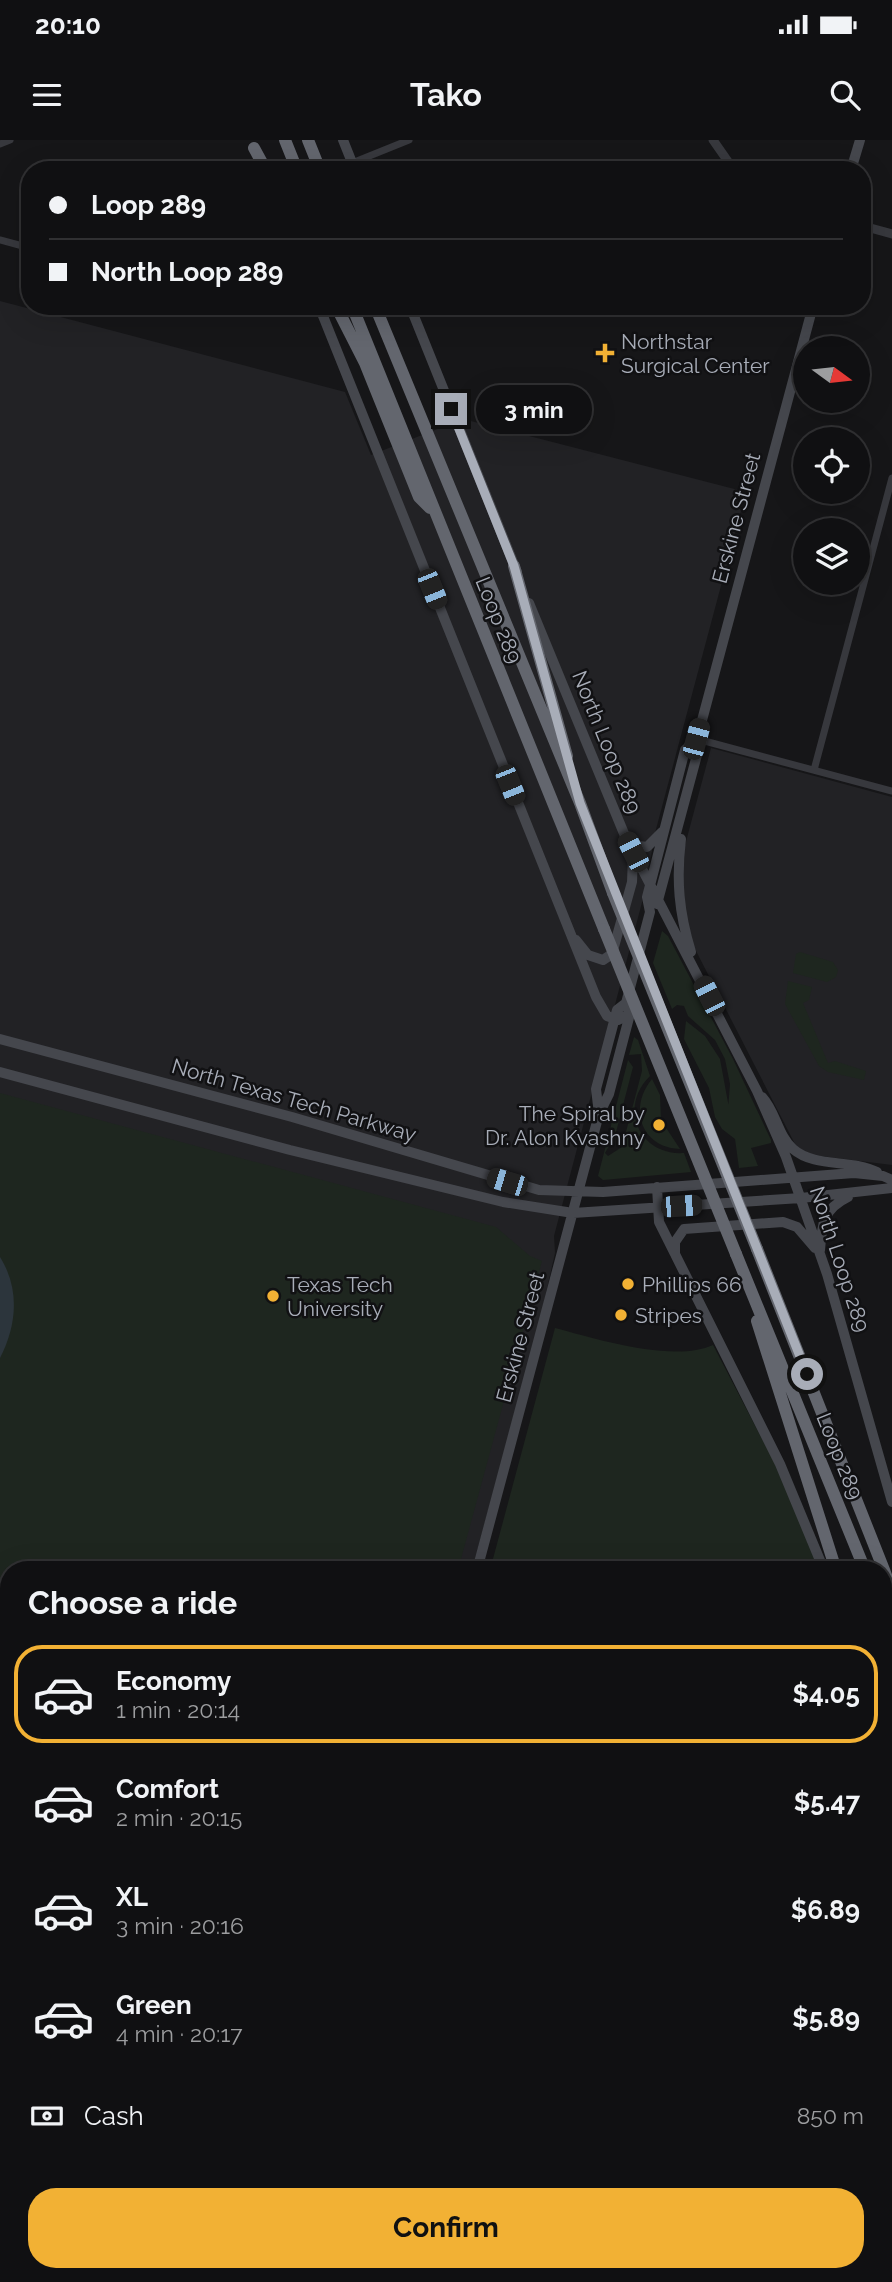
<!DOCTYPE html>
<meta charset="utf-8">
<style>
body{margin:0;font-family:Raleway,sans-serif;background:#19191b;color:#f1f3f6;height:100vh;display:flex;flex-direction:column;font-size:26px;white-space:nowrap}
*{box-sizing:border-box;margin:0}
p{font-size:23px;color:#9c9d9f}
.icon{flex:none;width:38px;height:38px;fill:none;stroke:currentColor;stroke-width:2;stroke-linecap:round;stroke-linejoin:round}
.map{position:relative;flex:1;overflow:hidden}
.side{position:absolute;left:0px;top:1421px;width:892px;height:721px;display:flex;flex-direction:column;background:#101012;border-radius:28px 28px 0 0;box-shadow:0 7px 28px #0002,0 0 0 2px #303032}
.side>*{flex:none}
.hud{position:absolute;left:21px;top:21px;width:850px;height:154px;border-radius:28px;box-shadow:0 7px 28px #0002,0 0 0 2px #303032;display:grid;align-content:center;height:154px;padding:0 28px;background:#101012}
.needle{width:46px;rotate:105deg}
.buttons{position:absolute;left:793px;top:196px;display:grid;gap:14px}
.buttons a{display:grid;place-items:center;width:77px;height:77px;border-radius:50%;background:#101012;box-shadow:0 7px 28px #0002,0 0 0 2px #303032;font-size:35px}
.end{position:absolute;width:32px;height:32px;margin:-16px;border:9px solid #a8adb8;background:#111;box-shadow:0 0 0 4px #111}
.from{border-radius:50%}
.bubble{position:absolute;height:49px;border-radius:24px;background:#101012;box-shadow:0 7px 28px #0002,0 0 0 2px #303032;font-size:23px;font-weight:700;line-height:49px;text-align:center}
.car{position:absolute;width:21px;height:42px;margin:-21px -10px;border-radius:9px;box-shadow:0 0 5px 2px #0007;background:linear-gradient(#222 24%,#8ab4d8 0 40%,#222 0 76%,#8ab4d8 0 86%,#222 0)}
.hud b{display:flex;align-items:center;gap:24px;height:66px;font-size:26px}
.hud b+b{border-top:2px solid #303032}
.hud i{width:18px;height:18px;background:#f1f3f6}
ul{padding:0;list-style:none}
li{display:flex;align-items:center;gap:21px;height:98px;margin:0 14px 10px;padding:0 14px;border:4px solid transparent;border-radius:28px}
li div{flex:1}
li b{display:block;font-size:26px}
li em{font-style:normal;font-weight:700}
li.on{border-color:#f2b134}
li>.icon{width:63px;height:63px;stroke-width:1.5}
h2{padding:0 28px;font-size:32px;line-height:84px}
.pay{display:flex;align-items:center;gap:18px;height:77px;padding:0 28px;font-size:26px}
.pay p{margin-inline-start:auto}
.action{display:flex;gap:14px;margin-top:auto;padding:14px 28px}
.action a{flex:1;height:80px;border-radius:28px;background:#f2b134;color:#111;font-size:28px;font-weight:700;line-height:80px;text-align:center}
.status{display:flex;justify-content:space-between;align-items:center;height:49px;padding:0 35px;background:#101012;direction:ltr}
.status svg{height:19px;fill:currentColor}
header{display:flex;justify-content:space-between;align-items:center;height:91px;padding:0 28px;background:#101012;font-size:32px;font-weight:700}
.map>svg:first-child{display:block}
.built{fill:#222225}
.green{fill:#1e261f}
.water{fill:#2c353c}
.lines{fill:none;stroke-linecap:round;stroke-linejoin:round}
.stream{stroke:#2c353c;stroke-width:2.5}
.minor{stroke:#37383d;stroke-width:7}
.tertiary{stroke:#37383d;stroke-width:9}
.secondary{stroke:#45474d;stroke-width:10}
.motorway{stroke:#63666e;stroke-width:12}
.motorway-bridge{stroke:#63666e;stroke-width:12}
.route{stroke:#a8adb8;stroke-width:9}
.poi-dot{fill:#f2b134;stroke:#111113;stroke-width:2.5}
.labels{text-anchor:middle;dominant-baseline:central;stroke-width:5;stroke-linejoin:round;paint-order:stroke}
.poi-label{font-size:21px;fill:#a8adb8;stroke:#111113;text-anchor:start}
.street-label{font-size:21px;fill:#a8adb8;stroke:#111113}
</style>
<div class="status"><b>20:10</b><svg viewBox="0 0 49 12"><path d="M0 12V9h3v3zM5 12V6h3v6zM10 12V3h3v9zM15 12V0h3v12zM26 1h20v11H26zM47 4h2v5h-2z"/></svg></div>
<header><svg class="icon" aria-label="menu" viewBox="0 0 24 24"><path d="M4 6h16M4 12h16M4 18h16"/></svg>Tako<svg class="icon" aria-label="search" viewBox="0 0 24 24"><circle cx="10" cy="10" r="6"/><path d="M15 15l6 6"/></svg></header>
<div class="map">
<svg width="892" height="2142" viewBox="0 0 892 2142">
<rect width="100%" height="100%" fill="#161618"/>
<path class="built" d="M0 161 345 252 371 315 463 279 746 352 655 693 645 751 554 1096 555 1113 542 1171 472 1430H9V2133H283L280 2142H0Z
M711 608 892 657V1025L812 1015 796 1006 694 807 682 769 684 709Z"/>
<path class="green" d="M662 791 668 796 733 919 771 1000V1003L751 1008 758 1026 739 1028 735 999 722 989 715 977 709 948 684 899 686 881 705 896 720 919 729 968 727 982 730 944 725 919 715 900 688 876 684 866 677 865 672 869 653 823Z
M800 812 833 822 838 830 836 837 827 842 793 833 796 814Z
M788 841 812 847 809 860 803 863 828 923 835 921 866 931 864 940 828 932 819 926 785 864Z
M634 897 638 900 650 936C618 967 639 1016 684 1013L691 1032 603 1040 598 1036 628 920 633 927 615 996 605 1013 608 1016 622 1007 642 931 641 914 629 915Z
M652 939 660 955 661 980 680 1009C641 1008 628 968 652 939Z
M0 953 496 1087 530 1116 542 1121 458 1430H9V2133H267L264 2142H0Z
M555 1188C596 1199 674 1223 713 1205L774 1322 821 1430H490Z
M884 1586 892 1606V2056L884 2054Z"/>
<path class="water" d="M0 1117C20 1149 17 1185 0 1218Z"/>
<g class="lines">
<path class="stream" d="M0 1450 9 1456
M349 2142 351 2135
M509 2142 540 2133"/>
<path class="minor" d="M0 4 10 0
M352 23 409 0
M0 100 30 108
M697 599 892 651
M814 630 892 338"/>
<path class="tertiary" d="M713 0 734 30
M863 86 892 94
M884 2067 892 2069"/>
<path class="secondary" d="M343 0 355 30
M851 30 860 0
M319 166 596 857 607 876 618 880 630 874
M410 166 517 432
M529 463 625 696 757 951 786 1017 827 1134 892 1362
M626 698 639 706 647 707 662 692
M681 699C676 740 679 773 691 812
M657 764 697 615V599L813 166
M576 800 588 815 603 820 612 814 632 742 633 717
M0 899 292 977 539 1050 603 1052 854 1033 883 1036 892 1040
M0 932 290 1010 503 1062 573 1073 801 1058 892 1048
M762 957C776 972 778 996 793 1009 815 1028 851 1019 877 1032
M599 974 596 949 617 870 626 863
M657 1047 659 1082 780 1324 824 1430
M820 1110C822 1084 823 1069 848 1057
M675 1114V1102L684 1089 783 1082 797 1087 815 1108
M477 1430 599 974 609 954 630 874 626 863 650 772 647 757 685 610 697 599
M884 1575 892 1592
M286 2142 289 2133"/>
<path class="motorway" d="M285 0 297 30
M308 0 320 30
M254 8 266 30
M336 166 365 223 419 357 430 368
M352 166 604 789
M375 166 580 663 613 753
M514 426 567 616
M757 1109 884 1430
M736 1114 865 1430
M757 1181 836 1430
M884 1430 892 1451
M884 1478 892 1499
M884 1560 892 1580"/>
<path class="motorway-bridge" d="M613 753 757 1109
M604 789 736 1114"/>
</g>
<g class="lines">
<path class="route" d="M451 269 514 426 580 663 807 1234"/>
</g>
<g class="poi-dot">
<path d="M601.5 202.5h7v7h7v7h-7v7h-7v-7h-7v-7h7z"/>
<circle cx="659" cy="985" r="7"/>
<circle cx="628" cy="1144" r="7"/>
<circle cx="273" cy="1156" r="7"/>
<circle cx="621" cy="1175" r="7"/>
</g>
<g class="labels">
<g class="poi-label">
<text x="621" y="201">Northstar<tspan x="621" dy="24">Surgical Center</tspan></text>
<text x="645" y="973" text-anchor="end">The Spiral by<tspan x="645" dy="24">Dr. Alon Kvashny</tspan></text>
<text x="287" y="1144">Texas Tech<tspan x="287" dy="24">University</tspan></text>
<text x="642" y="1144">Phillips 66</text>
<text x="635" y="1175">Stripes</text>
</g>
<g class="street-label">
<text transform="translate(736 378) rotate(-75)">Erskine Street</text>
<text transform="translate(499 480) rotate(68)">Loop 289</text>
<text transform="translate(607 602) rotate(68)">North Loop 289</text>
<text transform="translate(294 960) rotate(16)">North Texas Tech Parkway</text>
<text transform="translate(840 1119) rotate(72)">North Loop 289</text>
<text transform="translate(520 1197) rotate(-75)">Erskine Street</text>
<text transform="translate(840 1316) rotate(68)">Loop 289</text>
</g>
</g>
</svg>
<div class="buttons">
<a><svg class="needle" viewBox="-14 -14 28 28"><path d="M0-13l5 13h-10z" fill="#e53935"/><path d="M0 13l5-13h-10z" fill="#9c9d9f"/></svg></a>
<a><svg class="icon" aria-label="locate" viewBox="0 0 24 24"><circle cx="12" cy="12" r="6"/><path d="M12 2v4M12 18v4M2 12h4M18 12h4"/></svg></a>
<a><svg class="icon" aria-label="layers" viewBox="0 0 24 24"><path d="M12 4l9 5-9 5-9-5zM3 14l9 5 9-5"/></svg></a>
</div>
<i class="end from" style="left:807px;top:1234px"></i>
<i class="end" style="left:451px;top:269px"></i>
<div class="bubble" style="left:476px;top:245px;width:116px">3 min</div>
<i class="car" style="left:432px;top:449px;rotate:158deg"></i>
<i class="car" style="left:696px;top:599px;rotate:15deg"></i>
<i class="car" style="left:510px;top:645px;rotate:158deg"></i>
<i class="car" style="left:633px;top:712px;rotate:333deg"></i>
<i class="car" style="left:709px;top:856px;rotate:333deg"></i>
<i class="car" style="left:507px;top:1042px;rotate:287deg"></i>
<i class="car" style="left:681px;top:1066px;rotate:86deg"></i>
<div class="hud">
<b><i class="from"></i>Loop 289</b>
<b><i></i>North Loop 289</b>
</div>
<section class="side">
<h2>Choose a ride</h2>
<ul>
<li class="on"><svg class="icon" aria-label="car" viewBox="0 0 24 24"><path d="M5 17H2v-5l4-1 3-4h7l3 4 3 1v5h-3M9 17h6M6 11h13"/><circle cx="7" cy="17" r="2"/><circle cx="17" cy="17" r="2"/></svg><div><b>Economy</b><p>1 min · 20:14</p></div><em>$4.05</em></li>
<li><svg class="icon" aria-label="car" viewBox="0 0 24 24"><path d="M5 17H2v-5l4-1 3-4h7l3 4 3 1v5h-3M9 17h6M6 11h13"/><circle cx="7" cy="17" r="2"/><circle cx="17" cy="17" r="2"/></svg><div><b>Comfort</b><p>2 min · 20:15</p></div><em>$5.47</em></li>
<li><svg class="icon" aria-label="car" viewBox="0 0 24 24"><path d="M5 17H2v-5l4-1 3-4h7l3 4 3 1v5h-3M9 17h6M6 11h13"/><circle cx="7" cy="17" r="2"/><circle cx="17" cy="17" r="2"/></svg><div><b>XL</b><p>3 min · 20:16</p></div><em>$6.89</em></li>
<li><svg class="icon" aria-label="car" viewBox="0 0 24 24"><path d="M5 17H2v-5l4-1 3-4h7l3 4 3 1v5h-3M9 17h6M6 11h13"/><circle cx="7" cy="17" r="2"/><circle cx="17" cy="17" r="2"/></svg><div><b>Green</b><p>4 min · 20:17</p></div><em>$5.89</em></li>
</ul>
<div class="pay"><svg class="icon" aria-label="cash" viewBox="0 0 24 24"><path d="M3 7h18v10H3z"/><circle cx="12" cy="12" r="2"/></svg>Cash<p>850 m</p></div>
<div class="action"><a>Confirm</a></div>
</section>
</div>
